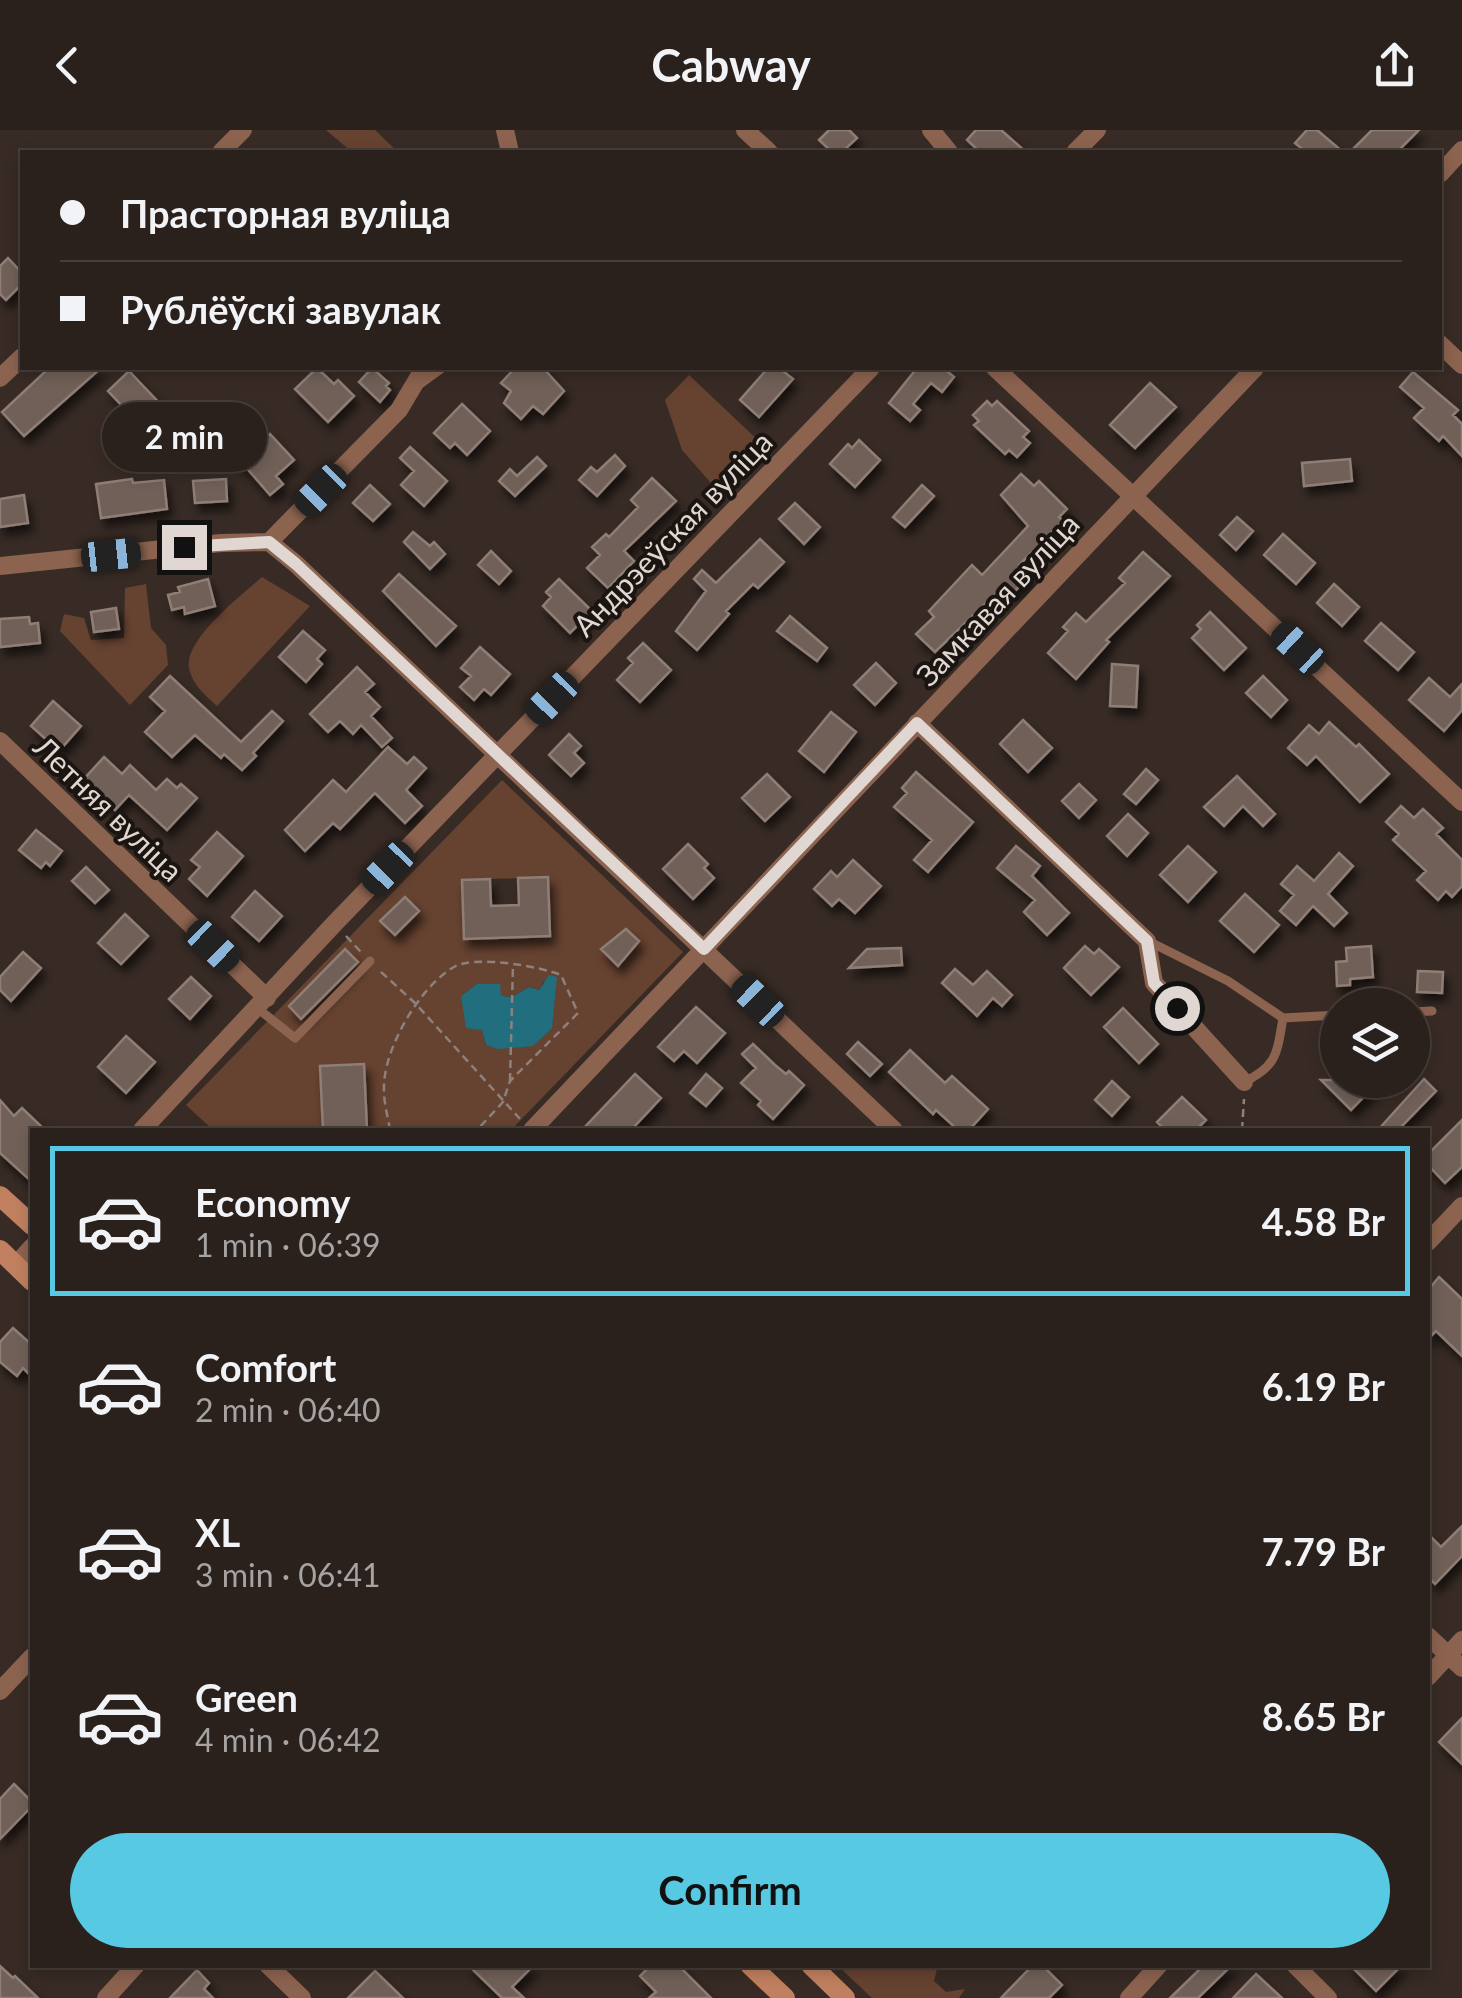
<!DOCTYPE html>
<meta charset="utf-8">
<style>
body{margin:0;font-family:Lato,sans-serif;background:#322825;color:#f1f3f6;height:100vh;display:flex;flex-direction:column;font-size:38px;white-space:nowrap}
*{box-sizing:border-box;margin:0}
p{font-size:32px;color:#a5a3a3}
.icon{flex:none;width:55px;height:55px;fill:none;stroke:currentColor;stroke-width:2;stroke-linecap:round;stroke-linejoin:round}
.map{position:relative;flex:1;overflow:hidden}
.sheet{position:absolute;left:30px;top:998px;width:1400px;height:840px;display:flex;flex-direction:column;background:#2a201c;border-radius:0px;box-shadow:0 5px 15px #0003,0 0 0 2px #463e3b}
.sheet>*{flex:none}
.hud{position:absolute;left:20px;top:20px;width:1422px;height:220px;border-radius:0px;box-shadow:0 5px 15px #0003,0 0 0 2px #463e3b;display:grid;align-content:center;height:220px;padding:0 40px;background:#2a201c}
.tools{position:absolute;left:1320px;top:858px;display:grid;gap:20px}
.tools a{display:grid;place-items:center;width:110px;height:110px;border-radius:50%;background:#2a201c;box-shadow:0 5px 15px #0003,0 0 0 2px #463e3b;font-size:50px}
.end{position:absolute;width:45px;height:45px;margin:-22px;border:12px solid #e0d7d3;background:#111;box-shadow:0 0 0 5px #111}
.from{border-radius:50%}
.bubble{position:absolute;height:70px;border-radius:35px;background:#2a201c;box-shadow:0 5px 15px #0003,0 0 0 2px #463e3b;font-size:32px;font-weight:700;line-height:70px;text-align:center}
.car{position:absolute;width:30px;height:60px;margin:-30px -15px;border-radius:12px;box-shadow:0 0 8px 2px #0007;background:linear-gradient(#222 24%,#8ab4d8 0 40%,#222 0 76%,#8ab4d8 0 86%,#222 0)}
.hud b{display:flex;align-items:center;gap:35px;height:95px;font-size:38px}
.hud b+b{border-top:2px solid #463e3b}
.hud i{width:25px;height:25px;background:#f1f3f6}
ul{padding:18px 0 0;list-style:none}
li{display:flex;align-items:center;gap:30px;height:150px;margin:0 20px 15px;padding:0 20px;border:5px solid transparent;border-radius:0px}
li div{flex:1}
li b{display:block;font-size:38px}
li em{font-style:normal;font-weight:700}
li.on{border-color:#57c9e2}
li>.icon{width:90px;height:90px;stroke-width:1.5}
.cta{display:flex;gap:20px;margin-top:auto;padding:20px 40px}
.cta a{flex:1;height:115px;border-radius:60px;background:#57c9e2;color:#111;font-size:40px;font-weight:700;line-height:115px;text-align:center}
header{display:flex;justify-content:space-between;align-items:center;height:130px;padding:0 40px;background:#2a201c;font-size:45px;font-weight:700}
.map>svg:first-child{display:block}
.green{fill:#664230;fill-rule:evenodd}
.water{fill:#206e7e}
.building{fill:#6f6058;stroke:#8e7e76;stroke-width:2.5;filter:url(#shadow)}
.lines{fill:none;stroke-linecap:round;stroke-linejoin:round}
.path{stroke:#8c817c;stroke-width:2.5;stroke-dasharray:8 5;stroke-linecap:butt}
.lane{stroke:#8c634f;stroke-width:9}
.street{stroke:#8c634f;stroke-width:18}
.secondary{stroke:#c1805f;stroke-width:20}
.route{stroke:#e0d7d3;stroke-width:12}
.labels{text-anchor:middle;dominant-baseline:central;stroke-width:8;stroke-linejoin:round;paint-order:stroke}
.street-label{font-size:30px;fill:#e0d7d3;stroke:#1b1512}
</style>
<header><svg class="icon" aria-label="back" viewBox="0 0 24 24"><path d="M15 5l-7 7 7 7"/></svg>Cabway<svg class="icon" aria-label="share" viewBox="0 0 24 24"><path d="M12 15V3M7 8l5-5 5 5M5 13v7h14v-7"/></svg></header>
<div class="map">
<svg width="1462" height="1868" viewBox="0 0 1462 1868">
<defs>
<filter id="shadow"><feDropShadow dx="4.5" dy="8" stdDeviation="5" flood-color="#0009"/></filter>
</defs>
<rect width="100%" height="100%" fill="#382b25"/>
<path class="green" d="M326 0H375L398 22H352Z
M689 245 762 314 718 361 682 320 665 270Z
M262 447 310 476 217 576C205 565 192 554 189 538 184 509 242 465 262 447Z
M146 454 151 498 166 515 168 535 130 575 60 501 64 484 84 488 91 510 124 508 125 458Z
M502 650 683 822 511 1000H367L363 934 320 937 323 1000H213L186 975ZM548 747 550 805 464 809 462 750ZM544 851 556 861C553 876 533 908 519 915 509 920 496 918 486 915L482 900 461 866 477 854H500V866L512 867 529 857 539 860Z
M837 1835H938L934 1851 946 1862 965 1859 959 1868H872Z"/>
<path class="water" d="M549 845 557 847 552 898 533 916 498 919 486 915 482 900 466 898 461 866 477 854H500L501 866 512 867 529 857 539 860Z"/>
<path class="building" d="M829 0H849L857 8 842 22H832L819 10Z
M976 0H1001L1026 22H980L967 10Z
M1307 0H1317L1343 22H1306L1295 13Z
M1372 0H1419L1397 22H1350Z
M8 128 22 143V154L6 170 0 164V136Z
M49 238H101L24 306 2 282Z
M317 238 334 254 338 250 354 266 328 292 295 259Z
M372 238 389 253 386 256 390 260 380 272 359 252Z
M515 238H543L564 261 543 284 533 276 521 289 504 273 511 261 501 253Z
M768 238H779L793 249 759 287 740 270Z
M917 238H943L954 247 942 262 931 253 913 274 920 280 910 291 889 273Z
M129 241 164 278 143 298 108 261Z
M1413 242 1458 280 1453 285 1462 294V326L1443 306 1439 311 1414 288 1424 278 1400 257Z
M1150 253 1176 277 1135 318 1110 295Z
M987 271 992 276 997 271 1029 301 1023 307 1030 313 1017 327 1009 320 1005 324 974 295 979 291 973 285Z
M462 274 490 301 467 325 455 313 450 318 434 303Z
M229 293 254 318 270 304 294 330 276 346 283 354 270 365 217 304Z
M859 310 880 330 855 357 830 334 848 314 852 318Z
M410 317 447 351 424 376 401 355 414 341 400 328Z
M615 325 625 336 597 366 579 350 591 337 597 342Z
M537 327 546 336 515 366 499 351 510 339 517 346Z
M1350 329 1352 351 1304 356 1302 333Z
M1021 344 1034 356 1039 351 1067 379 1059 387 1063 391 1019 435 1030 446 1014 462 1006 454 935 522 916 504 934 487 929 481 972 435 982 445 1028 396 1001 365Z
M652 348 676 371 624 421 634 431 608 458 587 438 600 425 592 417 606 404 609 407 638 377 631 370Z
M132 349 133 353 164 350 167 379 101 388 96 354Z
M226 349 227 371 195 373 193 351Z
M370 355 390 374 373 391 353 373Z
M922 355 934 366 905 397 893 387Z
M24 365 28 393 0 397V369Z
M795 373 820 397 804 414 779 389Z
M1237 387 1253 401 1236 420 1220 405Z
M413 402 430 416 434 412 445 424 430 439 404 412Z
M1283 404 1315 433 1296 454 1264 425Z
M760 409 784 432 758 458 753 454 726 481 729 484 697 520 676 501 706 461 694 449 702 440 716 453Z
M491 421 511 441 499 454 478 435Z
M1143 422 1170 446 1106 510 1109 512 1076 549 1048 523 1068 501 1063 497 1076 483 1086 492 1125 453 1119 448Z
M399 444 456 496 436 516 383 461Z
M208 449 215 476 185 484 184 477 172 480 168 465 180 462 178 457Z
M559 449 592 481 570 503 543 476 551 467 546 462Z
M1334 454 1359 477 1342 496 1317 473Z
M116 478 119 499 94 502 91 482Z
M1210 482 1246 518 1224 540 1192 508 1201 499 1197 495Z
M790 486 827 518 817 531 777 501Z
M29 487 30 494 38 493 40 513 0 517V489Z
M1381 493 1414 522 1398 540 1365 511Z
M303 501 325 520 317 529 322 534 306 552 279 527Z
M643 513 671 540 640 572 617 550 633 533 628 528Z
M480 517 510 544 491 565 484 559 474 570 460 557 471 546 461 538Z
M876 533 896 553 875 575 854 555Z
M1112 534 1138 536 1136 577 1110 576Z
M357 537 374 554 365 562 380 577 371 586 392 608 382 617 361 595 353 604 340 591 328 602 310 584Z
M170 546 241 612 272 581 283 591 253 623 256 626 242 640 224 624 221 628 195 605 172 627 145 602 165 581 150 567Z
M1263 546 1287 570 1271 587 1246 563Z
M1429 548 1450 567 1462 554V580L1444 601 1409 570Z
M53 571 81 596 59 621 31 596Z
M831 582 856 602 824 642 799 621Z
M1023 590 1052 618 1028 642 1000 614Z
M1329 592 1356 617 1359 614 1389 644 1360 672 1316 626 1307 635 1288 618 1309 595 1319 604Z
M569 604 581 616 574 623 584 633 571 646 549 625Z
M388 617 407 634 414 627 426 638 406 660 422 676 405 693 375 663 340 699 333 693 305 721 285 700 333 650 346 662Z
M104 627 122 644 130 635 156 660 167 649 177 658 181 654 197 668 167 700 129 665 115 680 83 650Z
M1146 639 1158 650 1136 674 1124 664Z
M916 642 973 692 928 742 914 730 932 710 894 677 907 663 902 658Z
M767 644 790 667 765 691 742 668Z
M1237 646 1275 684 1263 696 1243 676 1224 696 1204 677Z
M1079 654 1096 670 1079 688 1062 671Z
M1401 676 1414 688 1423 679 1443 698 1436 704 1462 730V756L1452 767 1446 761 1438 770 1417 750 1426 741 1393 710 1399 704 1386 692Z
M1128 684 1148 703 1127 726 1107 706Z
M36 700 62 721 50 736 46 732 41 738 19 720Z
M217 702 243 726 207 766 189 749 200 737 191 730Z
M688 714 708 734 704 738 714 748 693 769 663 739Z
M1016 716 1040 736 1032 746 1069 783 1047 805 1024 782 1035 770 997 738Z
M1188 716 1216 742 1188 772 1160 745Z
M1339 723 1353 736 1328 764 1347 783 1334 796 1313 776 1296 795 1280 781 1294 765 1281 754 1297 736 1314 751Z
M853 730 881 756 855 783 839 769 832 776 814 759 831 741 837 747Z
M86 737 109 760 95 773 72 751Z
M548 747 550 806 464 809 462 750 490 749 491 776 519 775 518 748Z
M255 761 282 786 259 811 232 787Z
M1245 764 1279 795 1254 822 1220 791Z
M405 767 419 781 395 805 380 791Z
M125 784 148 806 121 834 98 813Z
M626 799 639 811 618 836 601 819Z
M1085 816 1094 824 1099 819 1119 837 1091 865 1064 838Z
M1371 816 1373 847 1350 849V855L1337 856 1336 832 1347 831 1346 818Z
M901 818 902 835 849 838 867 819Z
M345 819 358 832 301 889 289 876Z
M23 822 41 838 11 871 0 860V847Z
M955 839 973 855 987 841 1012 865 1002 876 993 868 977 886 942 853Z
M1418 841 1443 842 1442 863 1417 862Z
M191 847 211 866 190 889 169 869Z
M696 877 725 903 697 933 684 921 674 931 658 917Z
M1123 878 1158 914 1139 933 1104 897Z
M126 906 155 932 126 963 98 937Z
M858 912 882 934 870 946 847 924Z
M753 914 775 935 786 944 789 941 804 955 773 989 758 975 761 971 741 953 756 938 742 924Z
M910 920 945 953 952 946 988 979 969 1000H958L936 980 933 984 889 942Z
M364 934 367 1000H323L320 936Z
M635 944 661 968 631 1000H582Z
M706 944 722 958 706 976 690 963Z
M1424 949 1436 961 1398 1000H1378Z
M1321 950H1380L1351 980Z
M1112 951 1129 967 1112 986 1095 970Z
M1182 967 1206 990 1196 1000H1165L1157 992Z
M0 970 14 986 22 978 45 1000H32V1052L0 1023Z
M1462 990V1037L1445 1053 1428 1035V1024Z
M1439 1147 1462 1169V1226L1436 1201 1428 1209V1160Z
M13 1198 32 1215V1247L23 1238 17 1246 0 1232V1212Z
M1462 1396V1426L1435 1454 1428 1447V1404L1441 1417Z
M1462 1588V1634L1439 1612Z
M14 1654 32 1672V1676L0 1709V1669Z
M468 1835H534L512 1857 524 1868H502Z
M651 1835H678L711 1868H649L656 1862 640 1846Z
M1033 1835H1042L1062 1855 1049 1868H1001Z
M1204 1835H1232L1198 1868H1170Z
M1350 1835H1402L1376 1861Z
M0 1836 13 1848 15 1846 38 1868H0Z
M197 1840 209 1853 204 1859 213 1868H170Z
M375 1841 403 1868H348Z
M1256 1844 1282 1868H1233Z"/>
<g class="lines">
<path class="path" d="M346 806 361 822
M381 842 415 873 520 989
M510 951 513 834
M390 1000C388 987 384 974 384 961 382 921 419 857 454 837 474 825 539 836 561 845L578 883 510 951 503 972 477 1000
M1242 1000 1244 969"/>
<path class="lane" d="M420 254 442 238
M1150 812 1228 851 1283 888 1338 885
M257 878 295 908 370 831
M1412 882 1432 881
M1244 952C1278 936 1277 922 1283 888"/>
<path class="street" d="M505 0 510 22
M745 0 769 22
M931 0 949 22
M221 22 243 0
M1075 22 1097 0
M1440 44 1462 20
M1440 214 1462 235
M995 238 1462 672
M0 248 22 227
M269 412 296 434 894 1000
M0 436 221 413 269 412 399 280 424 238
M917 593 1147 811 1154 853 1244 952
M0 611 267 868
M142 1000 334 794 871 238
M532 1000 1255 238
M1428 1112 1462 1076
M16 1135 32 1117
M1428 1506 1462 1538
M1428 1547 1462 1510
M0 1561 32 1527
M268 1835 302 1868
M1295 1835 1328 1868
M106 1868 136 1835
M1129 1868 1159 1835"/>
<path class="secondary" d="M0 1066 32 1095
M0 1120 32 1151
M750 1835 785 1868
M811 1835 845 1868"/>
</g>
<g class="lines">
<path class="route" d="M184 417 269 412 296 434 704 819 917 593 1147 811 1154 853 1177 878"/>
</g>
<g class="labels">
<g class="street-label">
<text transform="translate(672 403) rotate(-46)">Андрэеўская вуліца</text>
<text transform="translate(997 469) rotate(-47)">Замкавая вуліца</text>
<text transform="translate(109 678) rotate(44)">Летняя вуліца</text>
</g>
</g>
</svg>
<div class="tools">
<a><svg class="icon" aria-label="layers" viewBox="0 0 24 24"><path d="M12 4l9 5-9 5-9-5zM3 14l9 5 9-5"/></svg></a>
</div>
<i class="end from" style="left:1177px;top:878px"></i>
<i class="end" style="left:184px;top:417px"></i>
<div class="bubble" style="left:102px;top:272px;width:165px">2 min</div>
<i class="car" style="left:321px;top:360px;rotate:225deg"></i>
<i class="car" style="left:111px;top:425px;rotate:84deg"></i>
<i class="car" style="left:1298px;top:518px;rotate:313deg"></i>
<i class="car" style="left:552px;top:568px;rotate:224deg"></i>
<i class="car" style="left:388px;top:738px;rotate:224deg"></i>
<i class="car" style="left:213px;top:816px;rotate:134deg"></i>
<i class="car" style="left:758px;top:871px;rotate:314deg"></i>
<div class="hud">
<b><i class="from"></i>Прасторная вуліца</b>
<b><i></i>Рублёўскі завулак</b>
</div>
<section class="sheet">
<ul>
<li class="on"><svg class="icon" aria-label="car" viewBox="0 0 24 24"><path d="M5 17H2v-5l4-1 3-4h7l3 4 3 1v5h-3M9 17h6M6 11h13"/><circle cx="7" cy="17" r="2"/><circle cx="17" cy="17" r="2"/></svg><div><b>Economy</b><p>1 min · 06:39</p></div><em>4.58 Br</em></li>
<li><svg class="icon" aria-label="car" viewBox="0 0 24 24"><path d="M5 17H2v-5l4-1 3-4h7l3 4 3 1v5h-3M9 17h6M6 11h13"/><circle cx="7" cy="17" r="2"/><circle cx="17" cy="17" r="2"/></svg><div><b>Comfort</b><p>2 min · 06:40</p></div><em>6.19 Br</em></li>
<li><svg class="icon" aria-label="car" viewBox="0 0 24 24"><path d="M5 17H2v-5l4-1 3-4h7l3 4 3 1v5h-3M9 17h6M6 11h13"/><circle cx="7" cy="17" r="2"/><circle cx="17" cy="17" r="2"/></svg><div><b>XL</b><p>3 min · 06:41</p></div><em>7.79 Br</em></li>
<li><svg class="icon" aria-label="car" viewBox="0 0 24 24"><path d="M5 17H2v-5l4-1 3-4h7l3 4 3 1v5h-3M9 17h6M6 11h13"/><circle cx="7" cy="17" r="2"/><circle cx="17" cy="17" r="2"/></svg><div><b>Green</b><p>4 min · 06:42</p></div><em>8.65 Br</em></li>
</ul>
<div class="cta"><a>Confirm</a></div>
</section>
</div>
